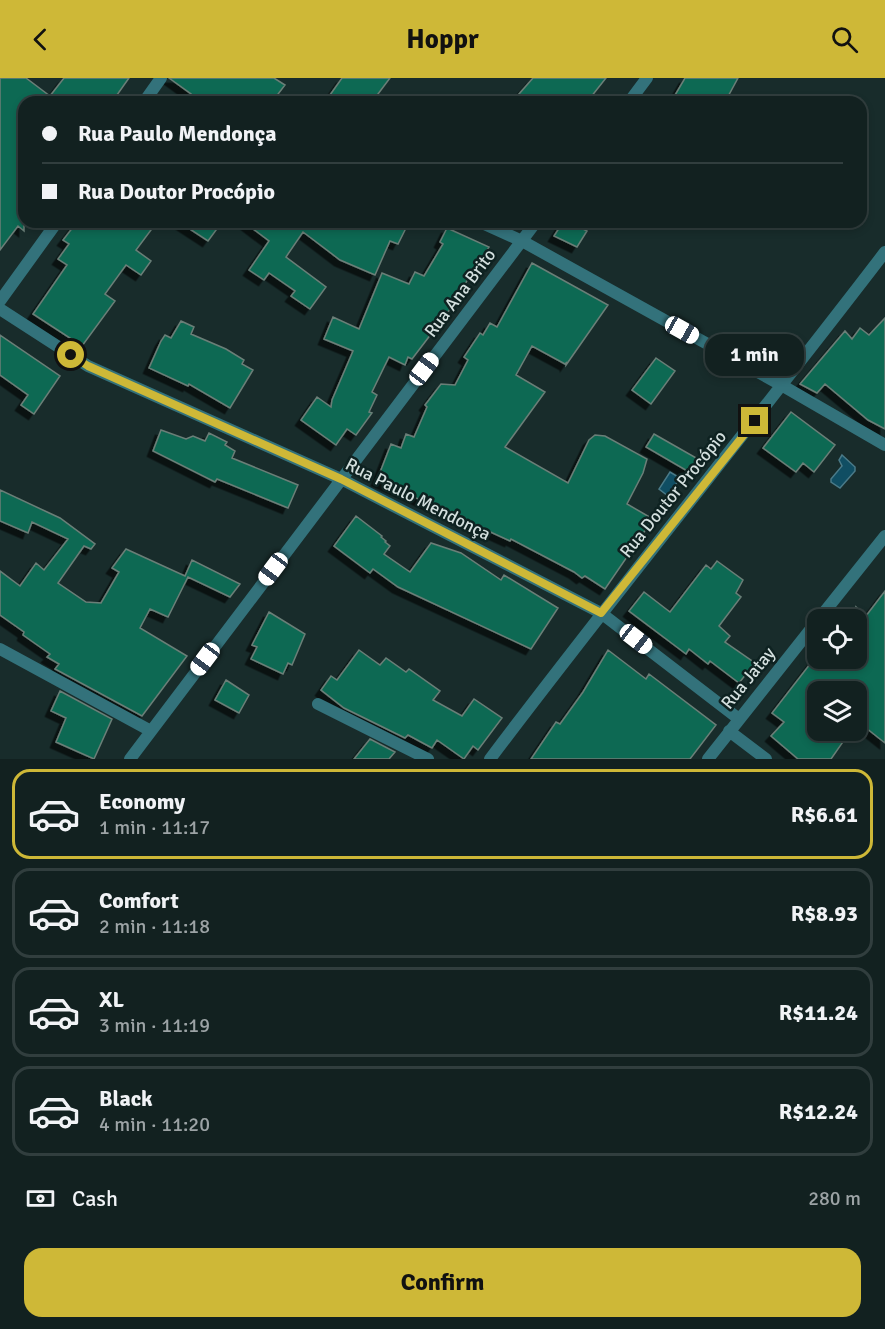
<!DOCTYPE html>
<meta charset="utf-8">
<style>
body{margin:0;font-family:Signika,sans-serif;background:#1f2e2d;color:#f1f3f6;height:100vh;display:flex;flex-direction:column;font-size:22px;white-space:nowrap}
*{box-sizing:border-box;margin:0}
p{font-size:20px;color:#9ca3a5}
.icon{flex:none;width:33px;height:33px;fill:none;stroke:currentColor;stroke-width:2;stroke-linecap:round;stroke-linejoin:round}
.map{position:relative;height:681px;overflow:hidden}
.details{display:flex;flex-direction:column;background:#122120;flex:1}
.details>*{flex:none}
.banner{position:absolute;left:18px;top:18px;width:849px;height:132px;border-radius:18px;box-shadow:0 3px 9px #0003,0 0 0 2px #313e3e;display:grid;align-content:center;height:132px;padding:0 24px;background:#122120}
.fabs{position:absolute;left:807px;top:531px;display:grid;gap:12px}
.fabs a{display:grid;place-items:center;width:60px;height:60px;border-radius:12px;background:#122120;box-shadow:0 3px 9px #0003,0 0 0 2px #313e3e;font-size:30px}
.end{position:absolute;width:27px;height:27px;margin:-14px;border:8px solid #ceb837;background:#111;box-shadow:0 0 0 3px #111}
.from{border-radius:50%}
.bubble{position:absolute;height:42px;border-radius:18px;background:#122120;box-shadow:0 3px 9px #0003,0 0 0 2px #313e3e;font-size:20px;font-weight:800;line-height:42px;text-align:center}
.car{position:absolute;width:18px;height:36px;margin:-18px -9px;border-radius:8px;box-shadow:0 0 4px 2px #0007;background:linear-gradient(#fff 24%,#345 0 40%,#fff 0 76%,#345 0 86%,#fff 0)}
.banner b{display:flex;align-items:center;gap:21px;height:57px;font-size:22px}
.banner b+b{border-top:2px solid #313e3e}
.banner i{width:15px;height:15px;background:#f1f3f6}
ul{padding:10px 0 0;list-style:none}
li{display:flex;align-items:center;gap:18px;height:90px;margin:0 12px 9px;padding:0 12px;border:3px solid #313e3e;border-radius:18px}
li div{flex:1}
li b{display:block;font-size:22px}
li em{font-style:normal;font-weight:800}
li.current{border-color:#ceb837}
li>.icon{width:54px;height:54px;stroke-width:1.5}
.pay{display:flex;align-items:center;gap:15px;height:66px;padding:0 24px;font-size:22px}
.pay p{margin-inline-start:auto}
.action{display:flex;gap:12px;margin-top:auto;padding:12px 24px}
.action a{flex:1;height:69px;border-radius:18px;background:#ceb837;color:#111;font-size:24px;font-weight:800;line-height:69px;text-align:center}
header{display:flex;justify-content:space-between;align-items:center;height:78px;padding:0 24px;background:#ceb837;color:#111;font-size:27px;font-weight:800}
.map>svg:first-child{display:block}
.water{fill:#104e63;stroke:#4a7a88;stroke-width:1.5}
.building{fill:#116953;stroke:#6b7f78;stroke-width:1.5;filter:url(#shadow)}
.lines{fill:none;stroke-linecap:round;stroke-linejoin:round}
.street{stroke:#33727b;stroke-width:12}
.route{stroke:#ceb837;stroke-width:8}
.labels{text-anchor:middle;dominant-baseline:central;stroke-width:5;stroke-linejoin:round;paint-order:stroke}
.street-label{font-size:18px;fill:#d3dfde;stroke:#0e2221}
</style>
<header><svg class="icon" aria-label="back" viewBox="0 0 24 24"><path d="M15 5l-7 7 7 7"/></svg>Hoppr<svg class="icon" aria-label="search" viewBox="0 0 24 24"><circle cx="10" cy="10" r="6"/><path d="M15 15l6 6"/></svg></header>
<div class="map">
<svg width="885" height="681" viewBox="0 0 885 681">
<defs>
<filter id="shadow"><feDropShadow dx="-5.5" dy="5.5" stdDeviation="0" flood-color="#0009"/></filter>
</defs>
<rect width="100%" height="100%" fill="#182c2b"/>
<path class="water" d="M842 377 855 389V393L840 410 831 404V401L842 388 839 382Z
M670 394 680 400 668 418 659 411Z"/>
<path class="building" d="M0 0H26L50 18 64 0H129L112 24H24V153L18 148 0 172Z
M169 0H274L285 7 272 24H185L191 16Z
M342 0H390L372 24H325Z
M533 0H606L587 24H528L519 16Z
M685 0H738L725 24H671Z
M77 144H157L136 172 151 183 141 197 126 187 105 216 115 223 82 268 33 236 67 187 58 181 69 166 63 162Z
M179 144H222L208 163Z
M244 144H409L398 166 390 163 375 197 340 182 303 154 286 179 326 209 310 231 291 218 295 213 269 195 264 202 249 192 269 163Z
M563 144H569L587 153 577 169 554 158Z
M447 150 489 169 485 176 475 193 473 192 454 226 412 281 408 279 405 287 389 279 372 314 377 317 369 334 372 335 356 357 347 351 336 367 301 342 317 319 331 329 332 322 353 273 324 261 333 239 359 251 382 195 409 206 415 194 424 198 443 166 440 164Z
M532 185 608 227 566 287V285L565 286 532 268 516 297 545 314 505 369 568 405 589 362 595 357 605 358 647 381 643 395 627 426 653 441 605 511 585 498 582 500 574 494 511 461 510 463 377 402 391 366 401 370 406 356 414 359 427 329 425 327 441 306 455 307 468 282 464 279 480 255 483 257 490 245 497 249Z
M885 240V351L868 342 825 306 817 315 800 306 845 253 852 261 860 250 869 257Z
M181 243 194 249 191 256 226 271 244 282 242 286 253 292 230 330 189 306 188 308 149 290 161 263 165 257 171 260Z
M0 257 60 298 34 336 21 327 28 317 0 297Z
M656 280 675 293 651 326 632 312Z
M791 334 835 367 814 394 803 385 796 394 763 370Z
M161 352 186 361 193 358 205 363 209 355 227 364 225 367 235 373 232 380 298 407 288 430 217 401 215 404 153 373Z
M654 356 698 381 689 394 646 369Z
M0 412 60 440 95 466 91 471 84 468 58 505 86 524 101 525 119 494 112 490 126 471 185 498 192 482 240 506 230 519 188 499 168 539 150 531 140 550 187 578 142 638 55 591 59 586 47 579 50 576 23 557 24 554 0 537V493L20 508 36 485 44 492 68 461 32 444 28 455 0 443Z
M356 438 382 458 381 459 386 463 385 464 390 468 384 476 410 494 431 465 461 475 501 502 504 497 558 530 531 571 398 509 373 491 370 495 334 468Z
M717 483 743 502 736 515 741 519 719 548 730 558 725 564 755 585 739 605 710 583 708 586 689 571 686 576 629 533 644 514 670 534 706 487 711 491Z
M885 513V665L856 642V614H818V638L807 652H834L845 661 831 681H798L771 658 784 644 772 635 817 577 818 580H856V529L866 538Z
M269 534 305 556 292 587 288 585 283 596 251 581 257 569 252 567Z
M359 572 380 587 386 580 406 594 409 591 440 613 433 622 462 638 474 621 502 640 478 672 473 668 464 681 437 662 432 670 408 657 405 660 344 630 321 612 331 598 337 602Z
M608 572 646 601 649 596 716 647 690 681H531L556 644 560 646 583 614Z
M226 602 249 617 239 635 215 622Z
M60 613 112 641 94 681 56 664 66 640 51 633Z
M370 661 395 674 389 681H354Z"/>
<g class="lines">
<path class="street" d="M144 24 161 0
M629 24 647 0
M480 144 522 163 783 308 885 367
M0 223 57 144
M0 231 88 288 341 401 601 535 739 641
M818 542 885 458
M0 571 151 653
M318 626 428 681
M729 653 766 681
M130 681 536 144
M490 681C619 510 755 344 885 174
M708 681 818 542"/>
</g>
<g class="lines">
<path class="route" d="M71 277 88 288 341 401 601 535 755 343"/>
</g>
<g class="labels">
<g class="street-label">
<text transform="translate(460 215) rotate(-53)">Rua Ana Brito</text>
<text transform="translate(673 416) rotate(-51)">Rua Doutor Procópio</text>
<text transform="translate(418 421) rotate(27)">Rua Paulo Mendonça</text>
<text transform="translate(748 600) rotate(-51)">Rua Jatay</text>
</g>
</g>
</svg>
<div class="fabs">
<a><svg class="icon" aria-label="locate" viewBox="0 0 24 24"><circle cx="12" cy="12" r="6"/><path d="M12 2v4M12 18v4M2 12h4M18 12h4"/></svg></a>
<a><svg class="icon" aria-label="layers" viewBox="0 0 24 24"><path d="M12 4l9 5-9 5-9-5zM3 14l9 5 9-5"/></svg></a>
</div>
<i class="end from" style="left:71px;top:277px"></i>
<i class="end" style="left:755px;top:343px"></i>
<div class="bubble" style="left:705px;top:256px;width:99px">1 min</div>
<i class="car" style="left:682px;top:252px;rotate:119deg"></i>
<i class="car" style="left:424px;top:291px;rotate:37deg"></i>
<i class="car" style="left:273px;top:491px;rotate:217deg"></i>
<i class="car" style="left:636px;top:561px;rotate:128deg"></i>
<i class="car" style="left:205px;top:581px;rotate:217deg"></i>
<div class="banner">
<b><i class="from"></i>Rua Paulo Mendonça</b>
<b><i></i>Rua Doutor Procópio</b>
</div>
</div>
<section class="details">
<ul>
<li class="current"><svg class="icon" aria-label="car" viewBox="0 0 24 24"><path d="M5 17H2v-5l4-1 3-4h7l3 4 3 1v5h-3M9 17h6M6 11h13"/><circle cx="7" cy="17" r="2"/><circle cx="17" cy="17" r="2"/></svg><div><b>Economy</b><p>1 min · 11:17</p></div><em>R$6.61</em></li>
<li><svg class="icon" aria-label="car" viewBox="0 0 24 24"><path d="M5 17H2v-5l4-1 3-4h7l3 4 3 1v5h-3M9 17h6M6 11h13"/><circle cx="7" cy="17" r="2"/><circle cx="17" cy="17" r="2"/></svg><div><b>Comfort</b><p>2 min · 11:18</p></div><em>R$8.93</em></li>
<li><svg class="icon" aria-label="car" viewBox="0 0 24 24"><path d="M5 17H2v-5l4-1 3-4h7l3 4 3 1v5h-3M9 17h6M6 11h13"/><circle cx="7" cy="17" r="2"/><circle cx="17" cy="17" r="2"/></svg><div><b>XL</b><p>3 min · 11:19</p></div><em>R$11.24</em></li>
<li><svg class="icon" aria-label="car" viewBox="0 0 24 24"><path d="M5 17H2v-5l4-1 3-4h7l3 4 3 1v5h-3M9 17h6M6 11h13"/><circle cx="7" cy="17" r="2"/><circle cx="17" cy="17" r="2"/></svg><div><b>Black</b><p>4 min · 11:20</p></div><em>R$12.24</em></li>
</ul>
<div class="pay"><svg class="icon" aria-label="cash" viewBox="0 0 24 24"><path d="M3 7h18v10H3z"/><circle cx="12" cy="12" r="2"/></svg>Cash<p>280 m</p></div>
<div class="action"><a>Confirm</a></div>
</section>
